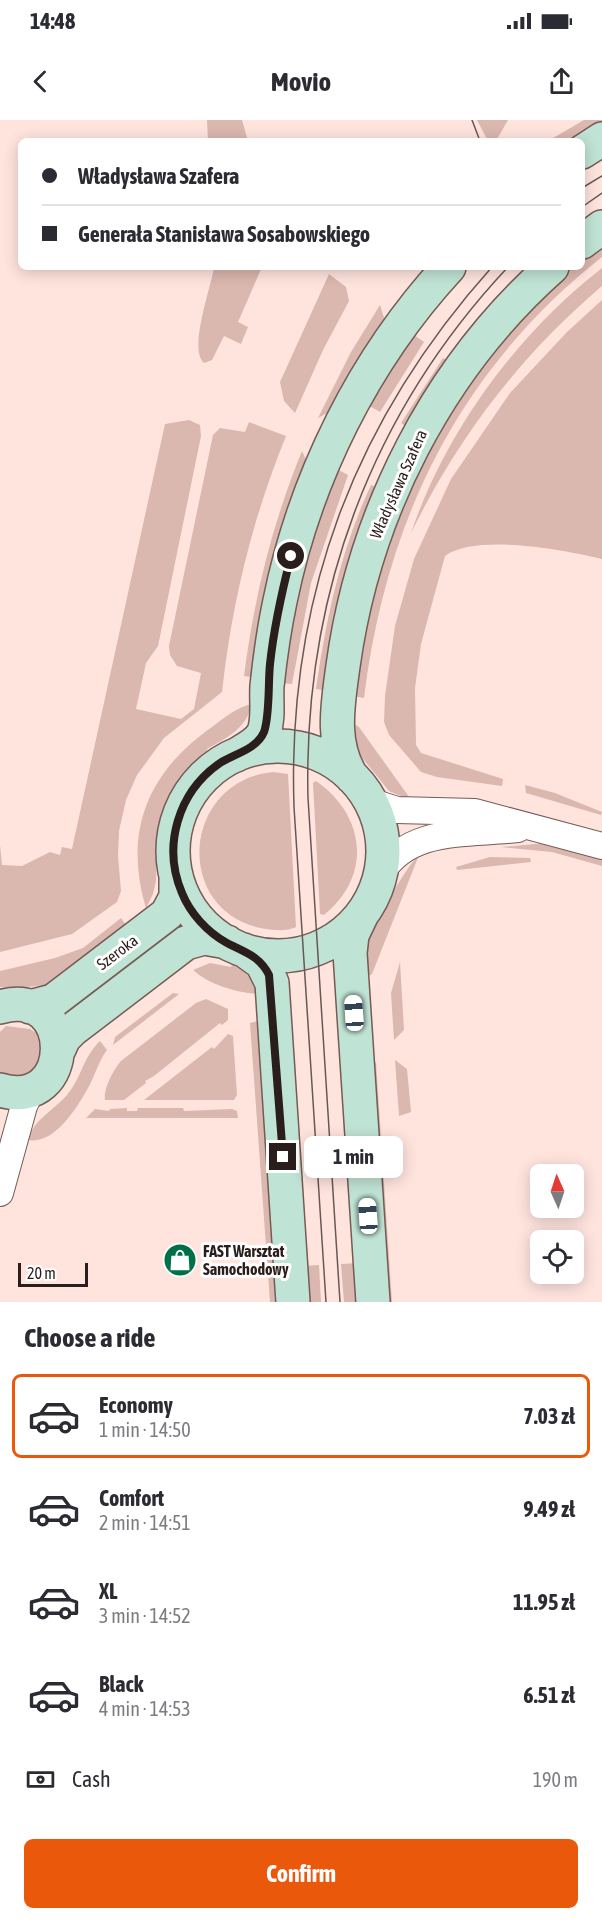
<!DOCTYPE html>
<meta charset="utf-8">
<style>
body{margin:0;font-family:"Asap Condensed",sans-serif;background:#f7f7f7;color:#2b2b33;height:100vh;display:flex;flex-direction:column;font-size:22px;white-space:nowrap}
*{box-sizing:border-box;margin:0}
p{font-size:20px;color:#7c7c81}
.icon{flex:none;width:33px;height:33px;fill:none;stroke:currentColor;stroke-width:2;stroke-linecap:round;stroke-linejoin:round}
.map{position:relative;height:1182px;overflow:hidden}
.sheet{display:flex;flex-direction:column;background:#fff;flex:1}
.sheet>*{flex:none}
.banner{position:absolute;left:18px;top:18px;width:567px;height:132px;border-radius:9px;box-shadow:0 3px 15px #0003;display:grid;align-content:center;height:132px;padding:0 24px;background:#fff}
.needle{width:39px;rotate:357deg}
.buttons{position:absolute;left:530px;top:1044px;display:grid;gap:12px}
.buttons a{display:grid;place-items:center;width:54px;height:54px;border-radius:9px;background:#fff;box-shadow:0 3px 15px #0003;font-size:30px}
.scale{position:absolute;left:18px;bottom:15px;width:70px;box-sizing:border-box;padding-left:6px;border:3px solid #2a1e1c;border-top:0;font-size:16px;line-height:21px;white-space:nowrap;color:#2a1e1c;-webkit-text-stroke:4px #fff;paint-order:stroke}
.end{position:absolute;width:27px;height:27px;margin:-14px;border:8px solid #2a1e1c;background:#fff;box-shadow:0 0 0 3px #fff}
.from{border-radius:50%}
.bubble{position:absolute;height:42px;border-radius:9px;background:#fff;box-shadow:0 3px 15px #0003;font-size:20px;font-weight:700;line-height:42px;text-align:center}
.car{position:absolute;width:18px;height:36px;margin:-18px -9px;border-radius:8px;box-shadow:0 0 4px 2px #0007;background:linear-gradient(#fff 24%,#345 0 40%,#fff 0 76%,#345 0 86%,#fff 0)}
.banner b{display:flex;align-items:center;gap:21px;height:57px;font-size:22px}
.banner b+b{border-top:2px solid #e1e1e2}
.banner i{width:15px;height:15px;background:#2b2b33}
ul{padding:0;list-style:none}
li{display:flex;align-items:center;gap:18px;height:84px;margin:0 12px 9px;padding:0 12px;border:3px solid transparent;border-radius:9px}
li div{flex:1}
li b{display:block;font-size:22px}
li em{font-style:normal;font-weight:700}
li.active{border-color:#ea580c}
li>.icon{width:54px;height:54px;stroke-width:1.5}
h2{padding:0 24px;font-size:27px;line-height:72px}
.pay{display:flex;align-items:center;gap:15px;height:66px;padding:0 24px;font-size:22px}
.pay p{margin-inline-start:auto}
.button{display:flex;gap:12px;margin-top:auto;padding:12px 24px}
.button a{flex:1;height:69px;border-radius:9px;background:#ea580c;color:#fff;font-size:24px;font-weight:700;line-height:69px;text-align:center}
.status{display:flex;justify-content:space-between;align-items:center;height:42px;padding:0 30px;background:#fff;direction:ltr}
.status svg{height:16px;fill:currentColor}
header{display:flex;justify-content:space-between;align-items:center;height:78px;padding:0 24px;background:#fff;font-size:27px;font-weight:700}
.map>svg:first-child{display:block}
.green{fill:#dab7af}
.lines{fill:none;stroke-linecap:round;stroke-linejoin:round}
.street-casing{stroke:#765a54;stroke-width:28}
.secondary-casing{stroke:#765a54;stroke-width:36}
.street{stroke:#fff;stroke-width:26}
.secondary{stroke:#bfe3d4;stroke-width:33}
.tram{stroke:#685855;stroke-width:1.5}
.route{stroke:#2a1e1c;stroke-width:8}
.labels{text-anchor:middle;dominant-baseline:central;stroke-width:6;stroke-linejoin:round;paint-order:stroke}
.street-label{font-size:16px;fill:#2a1e1c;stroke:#fff}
.poi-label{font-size:16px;font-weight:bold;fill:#2a1e1c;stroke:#fff;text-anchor:start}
</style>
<div class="status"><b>14:48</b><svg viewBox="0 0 49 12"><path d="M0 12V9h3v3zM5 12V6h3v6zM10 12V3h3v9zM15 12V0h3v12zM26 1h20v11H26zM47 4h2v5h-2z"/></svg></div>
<header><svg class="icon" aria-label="back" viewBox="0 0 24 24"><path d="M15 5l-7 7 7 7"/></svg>Movio<svg class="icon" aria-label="share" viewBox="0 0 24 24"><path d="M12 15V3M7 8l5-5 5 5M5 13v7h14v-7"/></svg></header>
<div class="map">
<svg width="602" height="1182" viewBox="0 0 602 1182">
<rect width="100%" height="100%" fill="#ffe4de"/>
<path class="green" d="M207 0H242L248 21H208Z
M477 0H508L496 21H488Z
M584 0H602V5L576 21H548Z
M602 122V137C459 250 386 400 364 578L353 576 360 519 397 390 461 270 546 169 571 147H582V138Z
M214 147H262L238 202 248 207 241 224 224 216 212 240 204 243C188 229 211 168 214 147Z
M602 148V166C520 236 458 317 411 413 446 311 517 214 602 148Z
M329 154 346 167 349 181 323 230 295 293 284 281 280 262Z
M602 180V439C566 430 475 413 445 436L421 524 415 568 416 625 421 633 503 659 502 666 437 657 421 652 389 615 384 602 385 576 395 506 414 439 451 359 510 273 567 212Z
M380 185 385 201 329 292 318 298 351 232Z
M411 213 424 222 380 292 366 284Z
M443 238 450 242 408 308 401 303Z
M189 300 200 305 201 316 158 526 146 543 136 589 181 599 194 589 201 553 177 546 170 535 169 526 213 315 220 308 245 312 249 302 286 316C252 400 232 482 222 572L164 618 137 655 126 680 119 711 118 736 121 771 117 782 72 814 0 832V725L2 745 22 746 50 732 60 735 62 727 72 729 165 304Z
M302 331 307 342 256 558 244 556C254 478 272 404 302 331Z
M335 348 348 355 311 463 292 564 280 563 293 479Z
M371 365 379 368 328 571 316 569C326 498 341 429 371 365Z
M252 584C246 609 228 617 207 629L208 632 182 657 164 687 157 721 156 761 153 774 146 788C123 711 148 652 212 607 224 598 237 587 252 584Z
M353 603 359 607 412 681 389 671 359 634 356 627Z
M273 652 288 654 296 807C286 812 272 810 260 808 172 788 183 661 273 652Z
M316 661C365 695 373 755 324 795L320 794 313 663Z
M525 665 555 673 602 692 601 695 526 673Z
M546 723 602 737V746L552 732 501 727Z
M419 735 372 854 365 858C365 849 362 838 364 830 367 814 407 745 419 735Z
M490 737 530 738 531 742 457 750 456 747Z
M121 798 128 808 58 859 46 865 27 867 26 869 0 867V851L55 838 83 828Z
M400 842 404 910 394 920 391 873Z
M210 843 231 847 232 844C247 852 253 859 259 874 238 873 209 865 193 850Z
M173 873 179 874 113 925 115 917Z
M206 879 228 889V900L222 905 220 903 154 956 145 961 146 963 124 980H105C103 969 114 949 121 941L196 883Z
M262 900 280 1182H270L250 903Z
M6 906 30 909 40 915 44 938 26 958 0 956V912Z
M228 914 233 916 237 975 234 980H144L212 927 214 929Z
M100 921 107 930C98 942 95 956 88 968 77 988 54 1025 28 1020 34 999 53 991 67 975 82 957 83 937 100 921Z
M395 940 407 949 411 992 399 996Z
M376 942 392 1182H384L373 944Z
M127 988V991H137L138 988H183L184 991 232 989 237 991 238 998H86L95 989 109 991 110 989Z
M357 1143 360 1182H344L341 1144Z
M319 1145 321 1182H305L303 1146Z"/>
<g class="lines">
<g class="street-casing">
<path id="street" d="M365 672 375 683 397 690 475 692 602 726
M380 755C408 706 469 715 518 709
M0 1073 24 986 30 973 39 966"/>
</g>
<g class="secondary-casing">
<path id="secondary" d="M582 32 602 19
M582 122 602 107
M173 731a105 105 0 1 1 210 0a105 105 0 1 1-210 0Z
M236 635C246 629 259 623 264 612 269 598 266 581 267 566 270 538 274 509 280 481 305 358 364 239 449 147
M352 657C330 624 338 583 343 546 364 394 437 249 552 147
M362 794 352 815 350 833 373 1182
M244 830 262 843 272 863 293 1182
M0 887C77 864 76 993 0 970
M30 887 53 881 167 794 176 777V755
M59 929 64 918 72 910 186 823 204 818 227 822"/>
</g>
<use href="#street" class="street"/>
<use href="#secondary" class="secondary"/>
<path class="tram" d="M472 0 480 21
M582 68 602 56
M582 87 602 73
M326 1182 294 687C287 480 353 302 492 147
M340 1182 308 678C303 478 370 294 508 147"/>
</g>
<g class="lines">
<path class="route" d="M283 1037 269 855C260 836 244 832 227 823 207 812 190 793 182 773 162 726 178 672 220 643 234 634 257 629 264 612 270 595 268 563 270 544 274 507 282 471 291 436"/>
</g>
<defs>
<g id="shop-disc" transform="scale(1.725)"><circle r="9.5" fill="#007049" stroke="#fff"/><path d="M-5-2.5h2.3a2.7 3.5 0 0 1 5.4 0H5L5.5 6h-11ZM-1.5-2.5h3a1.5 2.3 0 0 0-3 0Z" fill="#fff"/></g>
</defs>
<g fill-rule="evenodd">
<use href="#shop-disc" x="180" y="1140"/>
</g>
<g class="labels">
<g class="street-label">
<text transform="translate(398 364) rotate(-66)">Władysława Szafera</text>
<text transform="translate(117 832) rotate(-37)">Szeroka</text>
</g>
<g class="poi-label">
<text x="203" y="1131">FAST Warsztat<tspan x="203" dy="18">Samochodowy</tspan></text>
</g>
</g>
</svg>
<div class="buttons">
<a><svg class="needle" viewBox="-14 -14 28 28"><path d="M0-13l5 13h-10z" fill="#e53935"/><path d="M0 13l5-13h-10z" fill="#7c7c81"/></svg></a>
<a><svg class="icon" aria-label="locate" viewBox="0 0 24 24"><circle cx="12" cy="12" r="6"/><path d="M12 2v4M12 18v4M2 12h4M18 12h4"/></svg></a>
</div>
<div class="scale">20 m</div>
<i class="end from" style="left:291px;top:436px"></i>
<i class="end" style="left:283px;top:1037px"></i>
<div class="bubble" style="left:304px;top:1016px;width:99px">1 min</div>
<i class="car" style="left:354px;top:893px;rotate:356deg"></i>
<i class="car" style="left:368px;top:1096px;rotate:356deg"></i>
<div class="banner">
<b><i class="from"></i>Władysława Szafera</b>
<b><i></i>Generała Stanisława Sosabowskiego</b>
</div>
</div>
<section class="sheet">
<h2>Choose a ride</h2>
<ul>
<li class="active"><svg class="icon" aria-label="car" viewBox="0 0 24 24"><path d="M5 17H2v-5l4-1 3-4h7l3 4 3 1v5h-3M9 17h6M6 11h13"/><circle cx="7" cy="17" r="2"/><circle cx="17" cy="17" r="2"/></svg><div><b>Economy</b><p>1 min · 14:50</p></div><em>7.03 zł</em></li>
<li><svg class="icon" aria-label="car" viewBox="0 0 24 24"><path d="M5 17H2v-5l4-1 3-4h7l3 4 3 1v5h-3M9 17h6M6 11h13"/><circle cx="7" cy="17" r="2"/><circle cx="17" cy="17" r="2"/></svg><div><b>Comfort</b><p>2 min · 14:51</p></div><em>9.49 zł</em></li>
<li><svg class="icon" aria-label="car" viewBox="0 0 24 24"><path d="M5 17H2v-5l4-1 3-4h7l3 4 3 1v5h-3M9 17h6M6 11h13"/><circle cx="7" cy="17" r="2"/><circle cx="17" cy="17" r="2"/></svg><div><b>XL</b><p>3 min · 14:52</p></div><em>11.95 zł</em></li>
<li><svg class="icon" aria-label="car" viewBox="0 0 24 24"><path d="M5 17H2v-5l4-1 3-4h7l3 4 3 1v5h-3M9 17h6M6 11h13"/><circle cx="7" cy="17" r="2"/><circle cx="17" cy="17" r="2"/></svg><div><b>Black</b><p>4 min · 14:53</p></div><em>6.51 zł</em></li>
</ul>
<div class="pay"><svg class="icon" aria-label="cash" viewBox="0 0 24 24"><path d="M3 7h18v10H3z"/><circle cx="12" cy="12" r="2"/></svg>Cash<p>190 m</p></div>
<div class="button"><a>Confirm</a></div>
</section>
